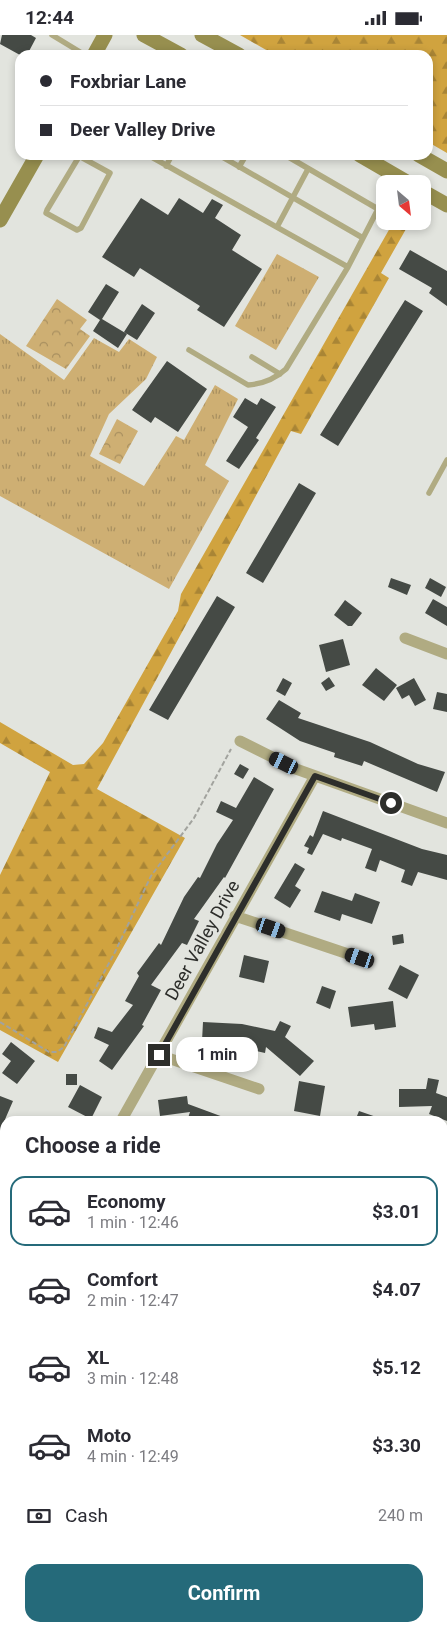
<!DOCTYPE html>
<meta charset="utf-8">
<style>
body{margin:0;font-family:Roboto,sans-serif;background:#f7f7f7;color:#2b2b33;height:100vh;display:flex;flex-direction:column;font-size:19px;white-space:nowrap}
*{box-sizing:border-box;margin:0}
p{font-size:16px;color:#7c7c81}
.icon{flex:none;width:28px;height:28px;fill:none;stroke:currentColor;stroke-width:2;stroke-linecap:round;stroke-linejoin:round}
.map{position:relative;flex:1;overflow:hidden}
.side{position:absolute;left:0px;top:1081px;width:448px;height:516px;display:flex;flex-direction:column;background:#fff;border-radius:15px 15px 0 0;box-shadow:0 2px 8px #0003}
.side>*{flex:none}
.banner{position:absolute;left:15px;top:15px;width:418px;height:110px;border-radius:15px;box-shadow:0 2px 8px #0003;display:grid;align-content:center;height:110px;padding:0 25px;background:#fff}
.needle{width:32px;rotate:152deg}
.tools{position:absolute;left:376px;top:140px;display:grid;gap:10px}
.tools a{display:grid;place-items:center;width:55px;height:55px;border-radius:10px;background:#fff;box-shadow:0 2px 8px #0003;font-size:25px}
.end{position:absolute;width:22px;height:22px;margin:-11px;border:6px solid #2d2e2b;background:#fff;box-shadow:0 0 0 2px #fff}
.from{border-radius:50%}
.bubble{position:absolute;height:35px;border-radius:15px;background:#fff;box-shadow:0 2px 8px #0003;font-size:16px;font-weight:700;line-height:35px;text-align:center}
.car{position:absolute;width:15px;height:30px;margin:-15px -8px;border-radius:6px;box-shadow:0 0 4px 1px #0007;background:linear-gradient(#222 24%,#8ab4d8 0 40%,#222 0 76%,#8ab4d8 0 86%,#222 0)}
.banner b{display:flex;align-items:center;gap:18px;height:48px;font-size:19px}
.banner b+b{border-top:1px solid #e1e1e2}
.banner i{width:12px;height:12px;background:#2b2b33}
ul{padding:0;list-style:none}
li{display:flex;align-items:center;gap:15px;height:70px;margin:0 10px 8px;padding:0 15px;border:2px solid transparent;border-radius:15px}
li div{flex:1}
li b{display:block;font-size:19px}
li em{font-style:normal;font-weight:700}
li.on{border-color:#256a7a}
li>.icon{width:45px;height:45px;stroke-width:1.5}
h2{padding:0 25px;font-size:22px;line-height:60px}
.pay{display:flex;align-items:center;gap:12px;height:55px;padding:0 25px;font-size:19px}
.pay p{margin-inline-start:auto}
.button{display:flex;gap:10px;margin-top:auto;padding:10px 25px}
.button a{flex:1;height:58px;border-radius:15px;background:#256a7a;color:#fff;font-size:20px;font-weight:700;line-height:58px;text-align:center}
.status{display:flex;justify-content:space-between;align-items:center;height:35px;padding:0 25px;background:#fff;direction:ltr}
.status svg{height:14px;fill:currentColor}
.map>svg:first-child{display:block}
.grass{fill:url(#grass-tufts)}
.forest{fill:url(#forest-firs)}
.park{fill:url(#park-crowns)}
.building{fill:#454a45}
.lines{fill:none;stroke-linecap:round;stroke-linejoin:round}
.path{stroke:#a2a39e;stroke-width:2;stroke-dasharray:5 2.5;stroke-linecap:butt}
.lane{stroke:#b0ab82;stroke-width:5.5}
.street{stroke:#b0ab82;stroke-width:11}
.secondary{stroke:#978f4f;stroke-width:15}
.route{stroke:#2d2e2b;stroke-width:6}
.labels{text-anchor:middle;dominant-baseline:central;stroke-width:5;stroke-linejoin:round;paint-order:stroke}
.street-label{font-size:18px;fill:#2d2e2b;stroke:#e2e4de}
</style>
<div class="status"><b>12:44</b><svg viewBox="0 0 49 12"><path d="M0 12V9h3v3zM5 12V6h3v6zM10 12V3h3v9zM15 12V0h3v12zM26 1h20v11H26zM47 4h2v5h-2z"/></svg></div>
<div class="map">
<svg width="447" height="1597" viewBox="0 0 447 1597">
<defs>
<pattern id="grass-tufts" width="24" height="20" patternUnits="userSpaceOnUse" patternTransform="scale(1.25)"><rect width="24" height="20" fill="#ceaf73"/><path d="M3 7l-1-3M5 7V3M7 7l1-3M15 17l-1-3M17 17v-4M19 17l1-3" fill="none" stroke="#a88f5f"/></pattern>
<pattern id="forest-firs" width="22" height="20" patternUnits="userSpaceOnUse" patternTransform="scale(1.25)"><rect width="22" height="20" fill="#d0a33f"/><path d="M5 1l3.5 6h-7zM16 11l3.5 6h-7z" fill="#a98535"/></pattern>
<pattern id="park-crowns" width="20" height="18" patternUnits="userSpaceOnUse" patternTransform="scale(1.25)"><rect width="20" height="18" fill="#ceaf73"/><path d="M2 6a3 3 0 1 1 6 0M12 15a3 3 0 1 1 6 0" fill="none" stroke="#a88f5f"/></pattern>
</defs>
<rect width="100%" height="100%" fill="#e2e4de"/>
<path class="grass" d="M277 219 319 242 276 315 235 291Z
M0 299 64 345 94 303 119 317 129 304 157 322 146 344 109 379 90 421 144 451 176 401 184 405 215 350 238 364 205 430 229 446 169 554 0 461Z"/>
<path class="forest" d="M240 0H447V118L428 107V20H275Z
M394 186H406V194L381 238 389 243 301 399 291 396 97 754 185 803 58 1027 0 995V840L50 737 0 708V687L73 730 84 729 103 708 178 576 181 559Z"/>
<path class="park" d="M57 264 87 285 80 294 90 301 66 334 26 311Z
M117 384 138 396 120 429 99 419Z"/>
<path class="building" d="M2 0H31L36 3 27 20H20L0 9Z
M141 163 168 180 179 163 203 178 212 164 223 170 215 183 241 200 232 215 262 234 224 292 197 275 200 271 140 233 134 242 102 222Z
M410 215 447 236V271L429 258 432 253 399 234Z
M106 249 119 257 102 284 127 299 118 313 93 296 100 285 88 277Z
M405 265 423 276 338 411 320 400Z
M142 269 155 278 137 305 124 297Z
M167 326 207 354 178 397 155 382 151 388 132 375Z
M245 363 257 370 261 363 276 372 256 403 259 405 239 434 226 426 248 392 233 382Z
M299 448 316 458 263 548 246 538Z
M391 543 411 550 407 560 388 552Z
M430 543 446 552 441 562 425 553Z
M217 561 235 572 168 685 149 675Z
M433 564 447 572V591L425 578Z
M345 565 362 578 352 591H348L334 580Z
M343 604 350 630 326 637 319 610Z
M376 633 397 650 384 666 362 650Z
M329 642 335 651 326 656 321 648Z
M283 643 292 648 285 661 276 656Z
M414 643 426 665 415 671 409 660 402 664 396 653Z
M437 657 447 659V677L433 674Z
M279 665 301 678 298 683 370 707 418 729 445 737 437 757 364 726 362 731 334 722 335 718 300 706 266 684Z
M240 729 249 734 243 744 234 739Z
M254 742 274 754 225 843 224 842 194 884 199 886 187 910 182 908 151 950 161 955 142 990 144 991 112 1035 99 1026 109 1010 94 1003 98 992 112 997 133 970 125 966 139 941 137 938 159 908 161 910 184 862 198 842 200 843 217 809 233 785 216 777 221 766 236 773Z
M323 776 422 814 447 820V845L418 837 412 851 401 847 405 835 380 825 376 837 365 833 372 814 342 803 341 806 323 799 312 820 307 818 309 813 304 811 310 800 313 802Z
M295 828 305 834 295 851 301 855 290 873 274 863Z
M322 856 352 866 355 858 380 867 372 889 342 879 340 886 314 877Z
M403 899 404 908 393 910 392 901Z
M244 920 269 926 264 948 239 942Z
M400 930 419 940 407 964 388 954Z
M322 951 336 956 330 974 316 968Z
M393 966 396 992 375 995 374 989 351 992 348 972Z
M280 986 291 991 285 1002 314 1026 300 1041 266 1012 265 1018 239 1012 240 1007 202 1006 203 987 242 989 275 996Z
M11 1007 35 1026 17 1049 2 1038 11 1026 2 1019Z
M66 1039H77V1050H66Z
M428 1043 439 1045 436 1058 447 1062V1086L429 1079 432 1071 399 1072V1054H426Z
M299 1046 325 1051 320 1081 294 1076Z
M80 1050 102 1062 91 1084 68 1072Z
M0 1061 13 1066 0 1096Z
M187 1061 188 1069 234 1086H187L190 1077 160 1081 158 1065Z
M359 1076 385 1085V1086H355Z"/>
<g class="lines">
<path class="path" d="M0 987 49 1017H57L64 1012 115 917 151 841 194 783 231 714"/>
<path class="lane" d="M52 0 85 20
M148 120 348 232 378 174
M219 120 363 203
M285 120 378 174 385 161
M79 121 110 138 81 193 77 195 46 178 47 175 80 120
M166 131 172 120
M239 132 246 120
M277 192 308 134
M189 315 248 350C262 349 276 343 286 334L348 232
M252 322 280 339
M429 458 447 425"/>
<path class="street" d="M405 603 447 619
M240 706 296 734 447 788
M235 881 360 923
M159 1020 259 1054
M121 1086 315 741
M442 1124 447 1125
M442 1287 447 1289
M0 1325 5 1327
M442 1425 447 1412
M442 1481 447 1483
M0 1490 5 1491
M287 1592 302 1597
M376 1597 378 1592
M405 1597 406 1592"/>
<path class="secondary" d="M144 0 181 20
M202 0 239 20
M94 20 105 0
M360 120 410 149
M419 120 447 136
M422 156 447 170
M0 185 37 120"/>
</g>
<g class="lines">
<path class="route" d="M159 1020 315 741 391 768"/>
</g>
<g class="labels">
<g class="street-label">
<text transform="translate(202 905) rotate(-61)">Deer Valley Drive</text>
</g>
</g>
</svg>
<div class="tools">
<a><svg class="needle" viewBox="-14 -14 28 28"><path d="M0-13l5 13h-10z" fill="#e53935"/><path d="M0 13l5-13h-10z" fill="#7c7c81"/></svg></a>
</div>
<i class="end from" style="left:391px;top:768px"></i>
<i class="end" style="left:159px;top:1020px"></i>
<div class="bubble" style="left:176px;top:1002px;width:82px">1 min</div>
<i class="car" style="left:284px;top:728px;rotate:296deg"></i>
<i class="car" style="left:271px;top:893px;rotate:109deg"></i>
<i class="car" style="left:360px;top:923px;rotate:289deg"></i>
<div class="banner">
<b><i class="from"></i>Foxbriar Lane</b>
<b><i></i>Deer Valley Drive</b>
</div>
<section class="side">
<h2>Choose a ride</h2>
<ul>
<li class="on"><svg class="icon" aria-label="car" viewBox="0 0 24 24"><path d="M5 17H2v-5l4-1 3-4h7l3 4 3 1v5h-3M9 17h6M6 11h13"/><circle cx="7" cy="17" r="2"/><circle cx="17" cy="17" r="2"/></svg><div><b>Economy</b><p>1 min · 12:46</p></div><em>$3.01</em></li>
<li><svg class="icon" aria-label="car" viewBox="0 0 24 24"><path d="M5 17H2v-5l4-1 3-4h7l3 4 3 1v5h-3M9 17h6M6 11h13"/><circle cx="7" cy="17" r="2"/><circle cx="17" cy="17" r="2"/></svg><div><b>Comfort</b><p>2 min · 12:47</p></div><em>$4.07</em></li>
<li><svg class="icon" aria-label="car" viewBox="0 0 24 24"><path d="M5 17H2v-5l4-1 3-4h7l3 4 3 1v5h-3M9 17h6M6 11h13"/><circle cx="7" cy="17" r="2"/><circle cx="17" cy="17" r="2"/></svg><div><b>XL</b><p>3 min · 12:48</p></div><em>$5.12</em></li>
<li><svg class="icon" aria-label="car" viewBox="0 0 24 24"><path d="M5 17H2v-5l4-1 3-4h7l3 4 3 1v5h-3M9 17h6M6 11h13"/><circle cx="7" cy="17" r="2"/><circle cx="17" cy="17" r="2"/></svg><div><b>Moto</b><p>4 min · 12:49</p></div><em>$3.30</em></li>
</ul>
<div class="pay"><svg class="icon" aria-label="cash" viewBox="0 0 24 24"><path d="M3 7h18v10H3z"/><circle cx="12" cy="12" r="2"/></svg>Cash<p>240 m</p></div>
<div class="button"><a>Confirm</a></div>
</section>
</div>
